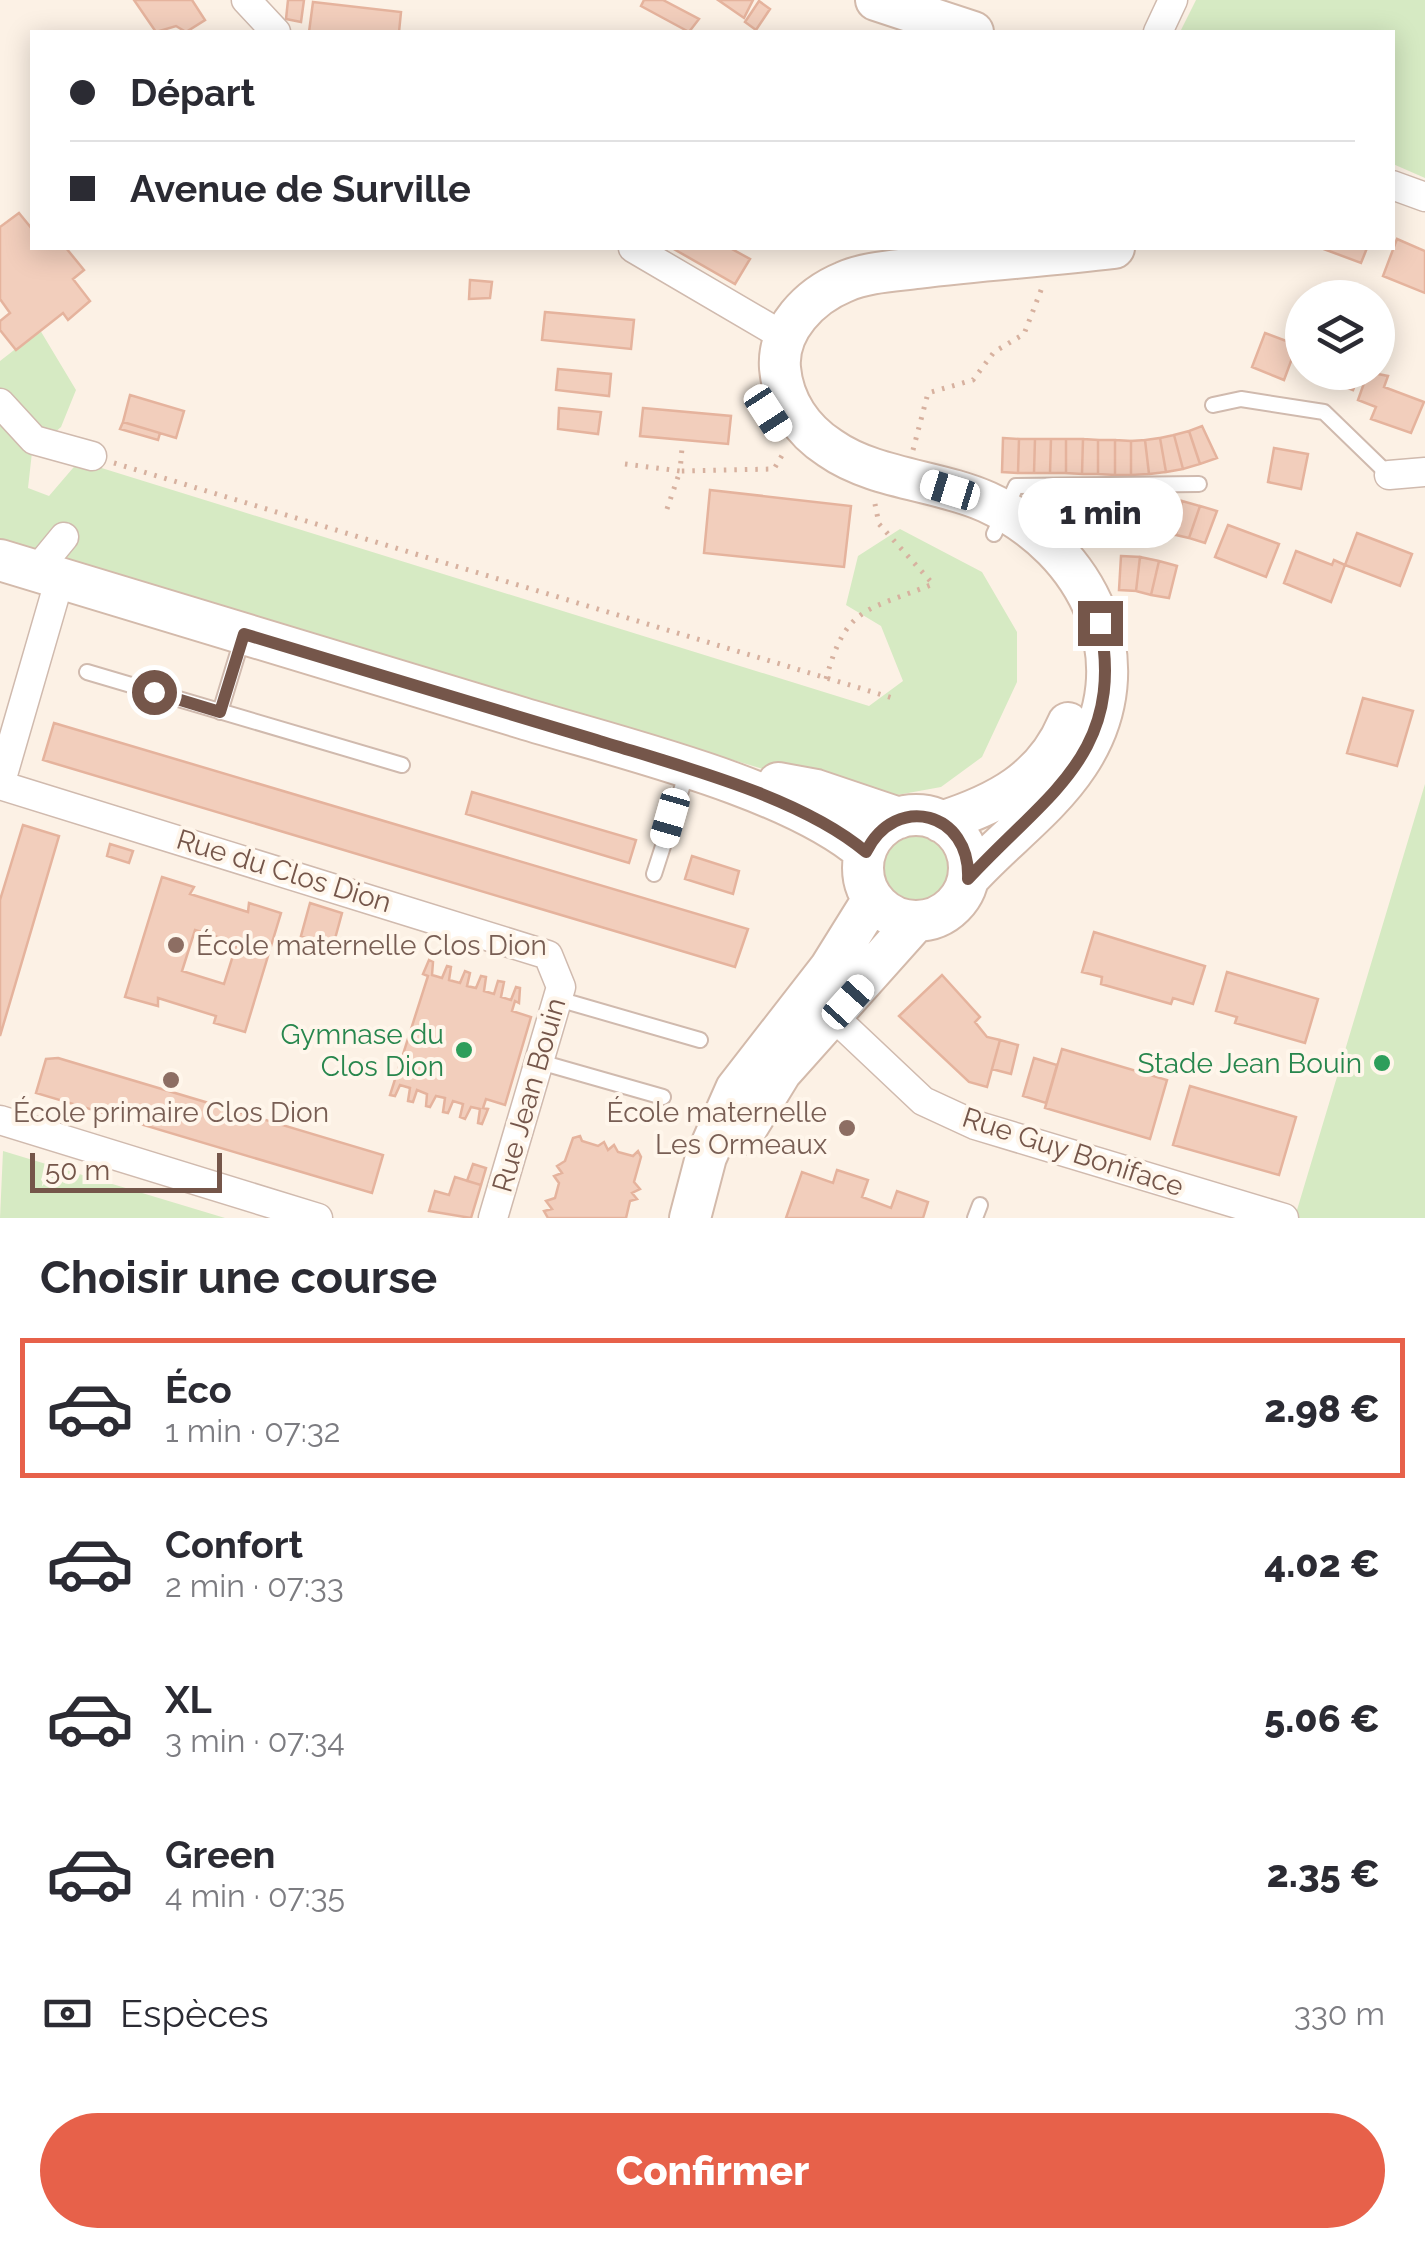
<!DOCTYPE html>
<html lang="fr">
<meta charset="utf-8">
<style>
body{margin:0;font-family:Raleway,sans-serif;background:#f7f7f7;color:#2b2b33;height:100vh;display:flex;flex-direction:column;font-size:38px;white-space:nowrap}
*{box-sizing:border-box;margin:0}
p{font-size:32px;color:#7c7c81}
.icon{flex:none;width:55px;height:55px;fill:none;stroke:currentColor;stroke-width:2;stroke-linecap:round;stroke-linejoin:round}
.map{position:relative;height:1218px;overflow:hidden}
.sheet{display:flex;flex-direction:column;background:#fff;flex:1}
.sheet>*{flex:none}
.guide{position:absolute;left:30px;top:30px;width:1365px;height:220px;border-radius:0px;box-shadow:0 5px 25px #0003;display:grid;align-content:center;height:220px;padding:0 40px;background:#fff}
.buttons{position:absolute;left:1285px;top:280px;display:grid;gap:20px}
.buttons a{display:grid;place-items:center;width:110px;height:110px;border-radius:50%;background:#fff;box-shadow:0 5px 25px #0003;font-size:50px}
.scale{position:absolute;left:30px;bottom:25px;width:192px;box-sizing:border-box;padding-left:10px;border:5px solid #75564a;border-top:0;font-size:28px;line-height:35px;white-space:nowrap;color:#75564a;-webkit-text-stroke:8px #fff6eb;paint-order:stroke}
.end{position:absolute;width:45px;height:45px;margin:-22px;border:12px solid #75564a;background:#fff;box-shadow:0 0 0 5px #fff}
.from{border-radius:50%}
.bubble{position:absolute;height:70px;border-radius:35px;background:#fff;box-shadow:0 5px 25px #0003;font-size:32px;font-weight:800;line-height:70px;text-align:center}
.car{position:absolute;width:30px;height:60px;margin:-30px -15px;border-radius:12px;box-shadow:0 0 8px 2px #0007;background:linear-gradient(#fff 24%,#345 0 40%,#fff 0 76%,#345 0 86%,#fff 0)}
.guide b{display:flex;align-items:center;gap:35px;height:95px;font-size:38px}
.guide b+b{border-top:2px solid #e1e1e2}
.guide i{width:25px;height:25px;background:#2b2b33}
ul{padding:0;list-style:none}
li{display:flex;align-items:center;gap:30px;height:140px;margin:0 20px 15px;padding:0 20px;border:5px solid transparent;border-radius:0px}
li div{flex:1}
li b{display:block;font-size:38px}
li em{font-style:normal;font-weight:800}
li.on{border-color:#e7614a}
li>.icon{width:90px;height:90px;stroke-width:1.5}
h2{padding:0 40px;font-size:45px;line-height:120px}
.pay{display:flex;align-items:center;gap:25px;height:110px;padding:0 40px;font-size:38px}
.pay p{margin-inline-start:auto}
.action{display:flex;gap:20px;margin-top:auto;padding:20px 40px}
.action a{flex:1;height:115px;border-radius:60px;background:#e7614a;color:#fff;font-size:40px;font-weight:800;line-height:115px;text-align:center}
.map>svg:first-child{display:block}
.green{fill:#d6eac3}
.building{fill:#f2cebc;stroke:#e5b39d;stroke-width:2.5;fill-rule:evenodd}
.lines{fill:none;stroke-linecap:round;stroke-linejoin:round}
.lane-casing{stroke:#d0baae;stroke-width:18}
.street-casing{stroke:#d0baae;stroke-width:31}
.secondary-casing{stroke:#d3baab;stroke-width:44}
.path{stroke:#d7b19f;stroke-width:5;stroke-dasharray:2.5 8;stroke-linecap:butt}
.lane{stroke:#fff;stroke-width:14}
.street{stroke:#fff;stroke-width:28}
.secondary{stroke:#fff;stroke-width:40}
.route{stroke:#75564a;stroke-width:12}
.education-dot{fill:#8d6e63;stroke:#fff6eb;stroke-width:4}
.leisure-dot{fill:#2e9e5b;stroke:#fff6eb;stroke-width:4}
.labels{text-anchor:middle;dominant-baseline:central;stroke-width:8;stroke-linejoin:round;paint-order:stroke}
.street-label{font-size:28px;fill:#75564a;stroke:#fff6eb}
.education-label{font-size:28px;fill:#785e54;stroke:#fff6eb;text-anchor:start}
.leisure-label{font-size:28px;fill:#27864d;stroke:#fff6eb;text-anchor:end}
</style>
<div class="map">
<svg width="1425" height="1218" viewBox="0 0 1425 1218">
<rect width="100%" height="100%" fill="#fcf1e5"/>
<path class="green" d="M1196 0H1425V178L1393 164 1392 32H1180Z
M40 330 76 390 61 427 32 452 28 488 49 496 79 461 869 706 903 681 881 626 846 605 858 556 900 529 982 572 1017 632V682L982 757 941 787 897 795 763 769 0 541V361Z
M1425 784V1218H1265L1276 1206 1297 1210Z
M878 867a35 35 0 1 1 70 0a35 35 0 1 1-70 0Z
M3 1151 225 1218H0Z"/>
<path class="building" d="M134 0H192L205 20 186 32 176 26 156 32Z
M288 0H304L301 22 286 19Z
M644 0H663L699 19 689 32 641 6Z
M718 0H753L744 18Z
M759 1 770 9 756 30 745 22Z
M313 2 401 12 399 32H309Z
M19 213 32 229V248H66L84 270 73 279 90 301 68 320 63 313 16 350 0 330V321L10 313 0 299V227Z
M1397 239 1425 251V293L1383 276Z
M672 248H730L750 259 735 284Z
M1321 248H1367L1361 263Z
M470 280 492 282 490 298 469 299Z
M545 312 634 320 631 349 542 340Z
M1265 333 1297 345 1284 380 1252 367Z
M558 369 611 374 609 396 556 390Z
M1309 372H1360L1353 390Z
M1368 372 1388 376 1384 387 1424 402 1411 433 1371 419 1376 407 1358 400Z
M130 395 184 411 176 438 123 422Z
M559 408 601 412 598 434 558 429Z
M643 408 731 416 728 444 640 436Z
M123 422 160 433 158 440 120 429Z
M1202 426 1217 458 1200 464 1189 431Z
M1189 431 1200 464 1183 469 1174 435Z
M1174 435 1183 469 1166 472 1160 438Z
M1003 438 1019 439 1018 473 1002 472Z
M1160 438 1166 472 1149 474 1145 440Z
M1019 439H1035L1034 473H1018Z
M1035 439H1051L1050 473H1034Z
M1051 439H1066V473H1050Z
M1066 439H1083L1082 474 1066 473Z
M1083 439 1098 440V474H1082Z
M1098 440H1115V475L1098 474Z
M1115 440 1131 441V475H1115Z
M1145 440 1149 474 1131 475V441Z
M1274 448 1308 454 1301 489 1268 482Z
M710 490 851 506 844 567 704 553Z
M1099 496 1116 497 1115 531H1099Z
M1116 497H1132L1131 531H1115Z
M1132 497H1148L1147 532 1131 531Z
M1148 497 1165 498 1161 533 1147 532Z
M1165 498 1182 501 1176 535 1161 533Z
M1182 501 1200 506 1189 538 1176 535Z
M1200 506 1217 511 1205 543 1189 538Z
M1228 525 1279 544 1266 577 1215 557Z
M1357 533 1412 554 1400 586 1345 565Z
M1296 551 1332 565 1334 560 1345 565 1331 602 1284 583Z
M1121 556 1140 557 1136 591 1119 590Z
M1140 557 1159 561 1151 595 1136 591Z
M1159 561 1177 566 1169 598 1151 595Z
M1363 698 1413 711 1397 766 1347 753Z
M54 723 748 929 735 967 43 760Z
M472 792 636 840 629 863 466 814Z
M23 825 59 836 0 1036V900Z
M110 844 133 851 129 863 107 856Z
M692 856 739 871 733 894 685 879Z
M162 877 194 887 190 894 248 912 249 903 281 913 245 1032 214 1023 216 1016 158 998V1006L125 997ZM195 930 237 943 224 984 182 971Z
M310 903 342 913 333 946 301 936Z
M1094 932 1205 966 1193 1004 1173 998 1171 1004 1101 984 1102 977 1082 972Z
M429 960 433 962 432 975 442 978 447 966 451 967 449 980 460 983 465 971 470 973 467 986 476 988 481 976 486 977 484 991 494 994 498 981 504 982 501 997 511 1000 516 987 520 988 519 1003 515 1001 512 1011 531 1017 505 1105 486 1099 483 1108 488 1109 482 1124 478 1123 480 1109 471 1107 465 1119 460 1117 463 1104 453 1101 448 1113 443 1112 445 1098 436 1096 430 1107 426 1106 427 1094 417 1090 413 1102 408 1101 410 1088 400 1085 395 1096 390 1095 428 976 423 974Z
M1227 972 1318 999 1305 1043 1235 1023 1237 1017 1216 1011Z
M942 975 980 1017 975 1022 987 1037 1000 1040 987 1087 969 1082 899 1016Z
M1000 1040 1018 1045 1011 1074 992 1069Z
M1062 1049 1167 1080 1150 1139 1045 1108Z
M58 1058 383 1155 372 1193 36 1093 46 1059Z
M1034 1058 1057 1065 1046 1103 1023 1096Z
M1190 1086 1296 1117 1279 1175 1173 1145Z
M580 1136 582 1141 598 1146 604 1142 608 1150 614 1145 618 1152 633 1156 638 1151 641 1157 634 1182 640 1189 632 1193 637 1199 630 1201 626 1218H548L544 1211 552 1209 546 1201 555 1198 559 1183 554 1176 562 1173 557 1166 565 1161 573 1138Z
M473 1164 486 1168 481 1185 467 1181Z
M837 1170 868 1180 862 1197 891 1208 897 1191 928 1202 923 1218H786L802 1172 833 1183Z
M455 1177 481 1185 471 1218 429 1211 435 1191 449 1195Z"/>
<g class="lines">
<g class="lane-casing">
<path id="lane" d="M1213 405 1241 399 1324 412 1389 475
M994 534 1016 486 1199 484
M87 672 402 765
M220 712 243 636
M654 874 688 769
M558 999 700 1040
M540 1062 663 1097
M975 1218 980 1205"/>
</g>
<g class="street-casing">
<path id="street" d="M246 0 276 32
M1158 32 1173 0
M1392 185 1425 197
M633 248 785 337
M0 403 34 440 92 456
M1389 475 1425 472
M36 571 64 537
M0 785 548 955 561 987 493 1218
M0 785 60 578
M834 1017 923 1101 975 1125 1284 1218
M0 1120 318 1218"/>
</g>
<g class="secondary-casing">
<path id="secondary" d="M876 0 973 32
M0 560C174 612 348 665 522 718 620 748 789 787 865 852
M778 783 816 790 899 818
M863 868a53 53 0 1 1 106 0a53 53 0 1 1-106 0Z
M941 822C997 804 1044 780 1068 723
M968 879C1003 840 1049 808 1078 764 1145 663 1089 549 987 502 938 480 874 479 830 448 802 430 783 402 780 368 777 329 810 296 844 282 866 272 894 271 918 268 983 260 1048 256 1114 248
M743 1134 781 1072 915 922
M690 1218 706 1157 736 1089 830 968 873 899"/>
</g>
<path class="path" d="M913 450 928 393 973 380 994 352 1024 334 1043 285
M114 463 896 699
M625 464 680 471 682 448
M667 509 680 471 774 469 784 452
M826 679C846 605 867 611 933 584L879 524 875 504"/>
<use href="#lane" class="lane"/>
<use href="#street" class="street"/>
<use href="#secondary" class="secondary"/>
</g>
<g class="lines">
<path class="route" d="M154 692 220 712 244 634C360 669 477 704 593 739 676 765 800 796 866 852 896 792 971 812 968 879 1046 794 1126 755 1100 623"/>
</g>
<g class="education-dot">
<circle cx="176" cy="945" r="10"/>
<circle cx="171" cy="1080" r="10"/>
<circle cx="847" cy="1128" r="10"/>
</g>
<g class="leisure-dot">
<circle cx="464" cy="1050" r="10"/>
<circle cx="1382" cy="1063" r="10"/>
</g>
<g class="labels">
<g class="street-label">
<text transform="translate(284 871) rotate(17)">Rue du Clos Dion</text>
<text transform="translate(529 1095) rotate(-74)">Rue Jean Bouin</text>
<text transform="translate(1073 1152) rotate(18)">Rue Guy Boniface</text>
</g>
<g class="education-label">
<text x="196" y="945">École maternelle Clos Dion</text>
<text x="171" y="1112" text-anchor="middle">École primaire Clos Dion</text>
<text x="827" y="1112" text-anchor="end">École maternelle<tspan x="827" dy="32">Les Ormeaux</tspan></text>
</g>
<g class="leisure-label">
<text x="444" y="1034">Gymnase du<tspan x="444" dy="32">Clos Dion</tspan></text>
<text x="1362" y="1063">Stade Jean Bouin</text>
</g>
</g>
</svg>
<div class="buttons">
<a><svg class="icon" aria-label="layers" viewBox="0 0 24 24"><path d="M12 4l9 5-9 5-9-5zM3 14l9 5 9-5"/></svg></a>
</div>
<div class="scale">50 m</div>
<i class="end from" style="left:154px;top:692px"></i>
<i class="end" style="left:1100px;top:623px"></i>
<div class="bubble" style="left:1018px;top:478px;width:165px">1 min</div>
<i class="car" style="left:768px;top:413px;rotate:147deg"></i>
<i class="car" style="left:950px;top:490px;rotate:287deg"></i>
<i class="car" style="left:670px;top:818px;rotate:196deg"></i>
<i class="car" style="left:848px;top:1002px;rotate:42deg"></i>
<div class="guide">
<b><i class="from"></i>Départ</b>
<b><i></i>Avenue de Surville</b>
</div>
</div>
<section class="sheet">
<h2>Choisir une course</h2>
<ul>
<li class="on"><svg class="icon" aria-label="car" viewBox="0 0 24 24"><path d="M5 17H2v-5l4-1 3-4h7l3 4 3 1v5h-3M9 17h6M6 11h13"/><circle cx="7" cy="17" r="2"/><circle cx="17" cy="17" r="2"/></svg><div><b>Éco</b><p>1 min · 07:32</p></div><em>2.98 €</em></li>
<li><svg class="icon" aria-label="car" viewBox="0 0 24 24"><path d="M5 17H2v-5l4-1 3-4h7l3 4 3 1v5h-3M9 17h6M6 11h13"/><circle cx="7" cy="17" r="2"/><circle cx="17" cy="17" r="2"/></svg><div><b>Confort</b><p>2 min · 07:33</p></div><em>4.02 €</em></li>
<li><svg class="icon" aria-label="car" viewBox="0 0 24 24"><path d="M5 17H2v-5l4-1 3-4h7l3 4 3 1v5h-3M9 17h6M6 11h13"/><circle cx="7" cy="17" r="2"/><circle cx="17" cy="17" r="2"/></svg><div><b>XL</b><p>3 min · 07:34</p></div><em>5.06 €</em></li>
<li><svg class="icon" aria-label="car" viewBox="0 0 24 24"><path d="M5 17H2v-5l4-1 3-4h7l3 4 3 1v5h-3M9 17h6M6 11h13"/><circle cx="7" cy="17" r="2"/><circle cx="17" cy="17" r="2"/></svg><div><b>Green</b><p>4 min · 07:35</p></div><em>2.35 €</em></li>
</ul>
<div class="pay"><svg class="icon" aria-label="cash" viewBox="0 0 24 24"><path d="M3 7h18v10H3z"/><circle cx="12" cy="12" r="2"/></svg>Espèces<p>330 m</p></div>
<div class="action"><a>Confirmer</a></div>
</section>
